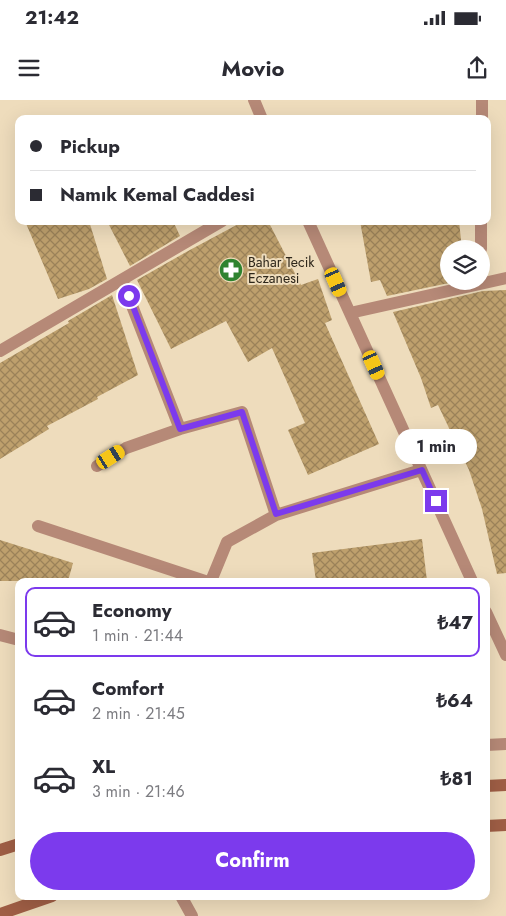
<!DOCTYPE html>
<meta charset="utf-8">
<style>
body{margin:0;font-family:Jost,sans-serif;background:#f2f2f3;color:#2b2b33;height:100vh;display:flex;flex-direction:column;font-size:19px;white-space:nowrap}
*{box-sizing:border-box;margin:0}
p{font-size:16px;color:#7c7c81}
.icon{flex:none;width:28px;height:28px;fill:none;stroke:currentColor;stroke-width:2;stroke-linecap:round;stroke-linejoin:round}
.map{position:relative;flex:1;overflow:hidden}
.details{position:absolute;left:15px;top:478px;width:475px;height:322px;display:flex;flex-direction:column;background:#fff;border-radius:10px;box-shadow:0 5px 20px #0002}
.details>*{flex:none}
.guide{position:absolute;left:15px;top:15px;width:476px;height:110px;border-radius:10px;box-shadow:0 5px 20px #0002;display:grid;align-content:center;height:110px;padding:0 15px;background:#fff}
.buttons{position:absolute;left:440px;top:140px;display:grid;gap:10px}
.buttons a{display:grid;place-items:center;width:50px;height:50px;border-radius:50%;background:#fff;box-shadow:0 5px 20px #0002;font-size:25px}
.end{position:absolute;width:22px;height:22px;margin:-11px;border:6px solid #7c3aed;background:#fff;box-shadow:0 0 0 2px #fff}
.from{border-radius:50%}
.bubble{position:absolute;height:35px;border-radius:18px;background:#fff;box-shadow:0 5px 20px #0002;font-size:16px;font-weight:700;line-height:35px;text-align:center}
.car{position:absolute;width:15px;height:30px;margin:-15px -8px;border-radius:6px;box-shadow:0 0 4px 1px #0007;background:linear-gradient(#f5c518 24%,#345 0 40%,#f5c518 0 76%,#345 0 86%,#f5c518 0)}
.guide b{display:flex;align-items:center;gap:18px;height:48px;font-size:19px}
.guide b+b{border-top:1px solid #e1e1e2}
.guide i{width:12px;height:12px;background:#2b2b33}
ul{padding:9px 0 0;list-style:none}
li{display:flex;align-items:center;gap:15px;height:70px;margin:0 10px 8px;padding:0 5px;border:2px solid transparent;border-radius:10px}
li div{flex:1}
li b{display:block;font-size:19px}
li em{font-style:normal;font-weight:700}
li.current{border-color:#7c3aed}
li>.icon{width:45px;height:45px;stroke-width:1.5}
.button{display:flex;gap:10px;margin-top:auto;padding:10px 15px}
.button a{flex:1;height:58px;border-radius:30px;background:#7c3aed;color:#fff;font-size:20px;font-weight:700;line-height:58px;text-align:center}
.status{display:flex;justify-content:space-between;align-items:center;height:35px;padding:0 25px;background:#fff;direction:ltr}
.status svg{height:14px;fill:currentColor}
header{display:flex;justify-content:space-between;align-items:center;height:65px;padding:0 15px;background:#fff;font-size:22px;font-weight:700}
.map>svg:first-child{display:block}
.building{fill:url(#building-cross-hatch)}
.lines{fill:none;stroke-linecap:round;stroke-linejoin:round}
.lane{stroke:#b68977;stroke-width:12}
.street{stroke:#b68977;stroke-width:12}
.secondary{stroke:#9f5e45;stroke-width:12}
.route{stroke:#7c3aed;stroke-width:6}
.labels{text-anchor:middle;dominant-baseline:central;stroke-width:4;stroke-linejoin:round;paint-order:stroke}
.poi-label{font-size:14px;fill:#2d261a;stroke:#eedcbc;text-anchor:start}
</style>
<div class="status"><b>21:42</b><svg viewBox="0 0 49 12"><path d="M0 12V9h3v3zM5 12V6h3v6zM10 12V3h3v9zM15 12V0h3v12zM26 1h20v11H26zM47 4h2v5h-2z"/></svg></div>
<header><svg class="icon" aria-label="menu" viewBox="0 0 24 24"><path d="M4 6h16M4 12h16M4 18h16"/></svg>Movio<svg class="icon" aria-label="share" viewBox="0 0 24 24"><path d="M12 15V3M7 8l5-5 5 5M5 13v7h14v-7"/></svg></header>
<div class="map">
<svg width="506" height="816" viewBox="0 0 506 816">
<defs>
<pattern id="building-cross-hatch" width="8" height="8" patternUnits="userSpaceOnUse" patternTransform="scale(1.25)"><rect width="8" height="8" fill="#bea06d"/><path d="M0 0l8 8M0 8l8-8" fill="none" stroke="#9b8259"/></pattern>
</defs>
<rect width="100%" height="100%" fill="#eedcbc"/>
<path class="building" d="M25 121H89L107 179 89 189 58 199Z
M107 121H173L180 136 130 166Z
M244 121H268L301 185 318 179 332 220 325 223 379 344 308 375 288 330 305 323 272 248 248 262 226 221 171 249 137 180 188 151Z
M360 121H459L462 149H449V183L387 196 380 180 371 182Z
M506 190V473L497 474 482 409 469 370 438 305 431 308 421 278 393 212 483 191Z
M112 195 138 275 97 297 98 299 47 326 49 329 0 359V263L69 223 68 221Z
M422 439 427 481H316L312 453Z
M0 440 73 463 68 481H0Z"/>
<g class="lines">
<path class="lane" d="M122 180 180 329
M97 366 126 348 180 329 242 312 276 415
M38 426 205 481
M211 481 227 442 276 415 421 370"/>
<path class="street" d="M254 0 262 19
M482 19V0
M308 121 472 481
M481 149V121
M350 213 506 178
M0 251 222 121
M486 512 506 555
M0 535 19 540
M486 645 506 644
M181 796 192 816"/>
<path class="secondary" d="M486 686 506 685
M486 726 506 725
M0 750 19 744
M0 814 52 796"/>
</g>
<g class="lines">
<path class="route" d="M129 196 180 329 242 312 276 414 422 370 436 401"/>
</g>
<defs>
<g id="pharmacy-disc" transform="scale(1.25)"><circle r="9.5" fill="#2f8330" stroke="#eedcbc"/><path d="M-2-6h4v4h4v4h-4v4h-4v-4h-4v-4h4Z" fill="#fff"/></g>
</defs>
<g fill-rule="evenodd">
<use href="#pharmacy-disc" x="231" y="170"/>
</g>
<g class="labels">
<g class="poi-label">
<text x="248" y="162">Bahar Tecik<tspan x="248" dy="16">Eczanesi</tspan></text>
</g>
</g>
</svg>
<div class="buttons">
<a><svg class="icon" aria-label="layers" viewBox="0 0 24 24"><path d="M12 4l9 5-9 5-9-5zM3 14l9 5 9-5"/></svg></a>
</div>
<i class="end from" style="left:129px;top:196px"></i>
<i class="end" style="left:436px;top:401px"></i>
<div class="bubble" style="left:395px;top:329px;width:82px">1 min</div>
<i class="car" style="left:336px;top:182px;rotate:156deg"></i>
<i class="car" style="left:374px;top:265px;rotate:156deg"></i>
<i class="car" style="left:111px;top:357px;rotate:58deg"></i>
<div class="guide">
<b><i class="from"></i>Pickup</b>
<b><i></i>Namık Kemal Caddesi</b>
</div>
<section class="details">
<ul>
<li class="current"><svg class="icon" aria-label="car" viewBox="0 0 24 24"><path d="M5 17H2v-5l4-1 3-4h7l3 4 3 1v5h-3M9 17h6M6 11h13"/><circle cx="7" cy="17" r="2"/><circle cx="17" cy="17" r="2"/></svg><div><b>Economy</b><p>1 min · 21:44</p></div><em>₺47</em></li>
<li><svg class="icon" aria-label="car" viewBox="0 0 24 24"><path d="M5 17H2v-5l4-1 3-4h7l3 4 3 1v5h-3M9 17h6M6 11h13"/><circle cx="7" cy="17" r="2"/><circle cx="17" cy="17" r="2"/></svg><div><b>Comfort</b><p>2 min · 21:45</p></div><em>₺64</em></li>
<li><svg class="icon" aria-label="car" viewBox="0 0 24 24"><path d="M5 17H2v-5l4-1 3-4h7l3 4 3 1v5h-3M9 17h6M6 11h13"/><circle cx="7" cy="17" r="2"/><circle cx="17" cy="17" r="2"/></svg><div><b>XL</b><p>3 min · 21:46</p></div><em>₺81</em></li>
</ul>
<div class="button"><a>Confirm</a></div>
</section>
</div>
